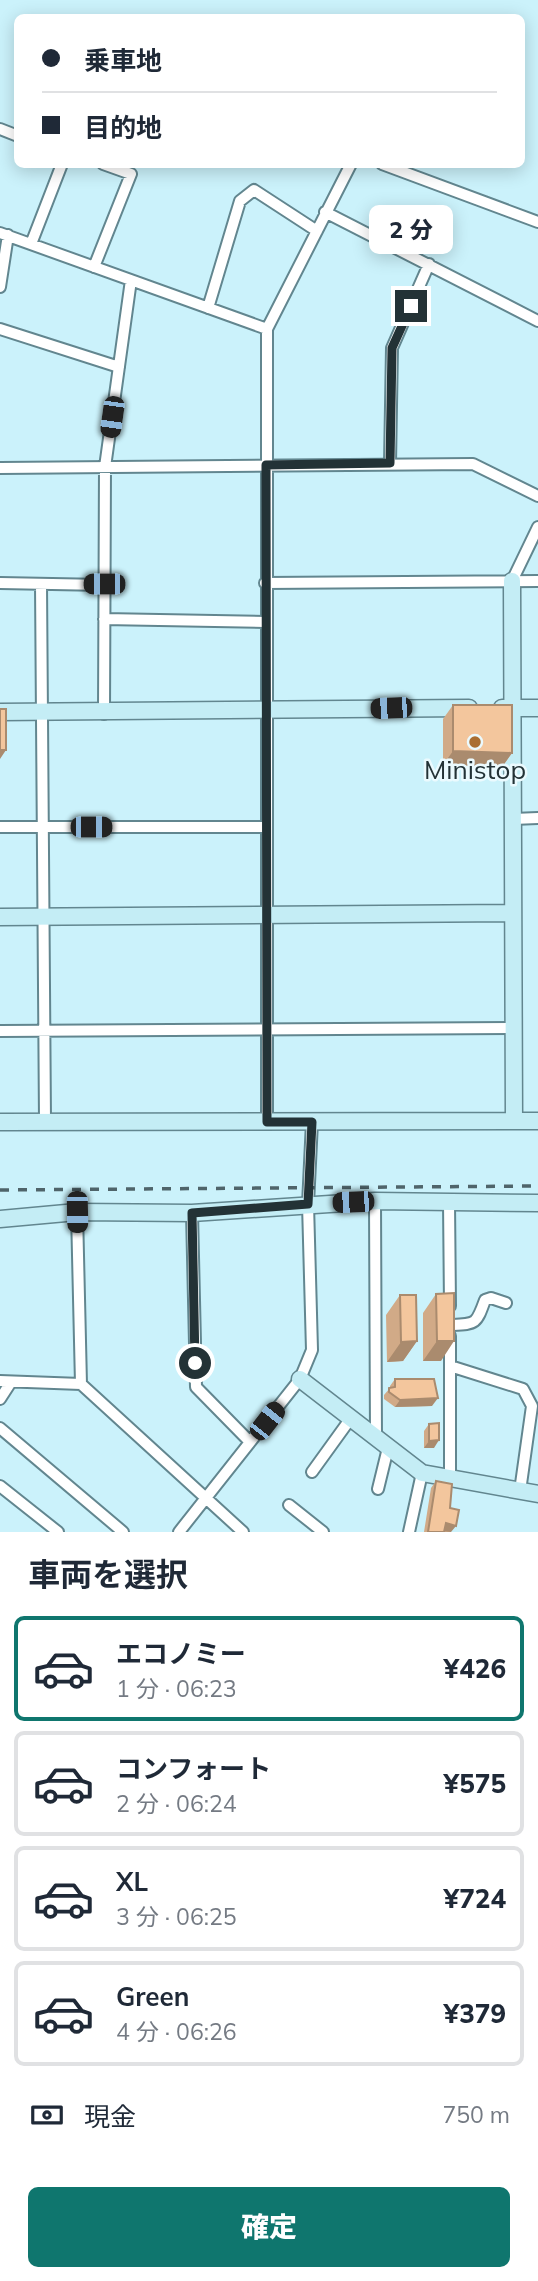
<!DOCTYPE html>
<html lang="ja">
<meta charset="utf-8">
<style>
body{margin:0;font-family:Mulish,"Noto Sans JP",sans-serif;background:#f6f6f7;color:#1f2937;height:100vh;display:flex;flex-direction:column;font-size:26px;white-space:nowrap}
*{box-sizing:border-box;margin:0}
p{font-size:23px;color:#747a83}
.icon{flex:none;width:38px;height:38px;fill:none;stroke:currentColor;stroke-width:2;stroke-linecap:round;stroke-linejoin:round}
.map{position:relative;height:1532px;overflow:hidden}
.sheet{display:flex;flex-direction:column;background:#fff;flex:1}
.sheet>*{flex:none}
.guide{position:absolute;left:14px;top:14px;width:511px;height:154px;border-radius:10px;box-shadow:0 4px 18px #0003;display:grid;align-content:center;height:154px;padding:0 28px;background:#fff}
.end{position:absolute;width:32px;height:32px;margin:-16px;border:9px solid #233236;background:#fff;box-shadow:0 0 0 4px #fff}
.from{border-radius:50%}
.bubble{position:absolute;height:49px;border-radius:10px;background:#fff;box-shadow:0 4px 18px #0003;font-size:23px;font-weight:800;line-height:49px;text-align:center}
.car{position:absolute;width:21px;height:42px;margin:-21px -10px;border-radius:9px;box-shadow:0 0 5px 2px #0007;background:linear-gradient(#222 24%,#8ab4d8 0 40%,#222 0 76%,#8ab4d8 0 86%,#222 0)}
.guide b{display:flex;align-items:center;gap:24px;height:66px;font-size:26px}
.guide b+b{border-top:2px solid #e0e1e3}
.guide i{width:18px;height:18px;background:#1f2937}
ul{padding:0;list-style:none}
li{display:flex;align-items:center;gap:21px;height:105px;margin:0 14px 10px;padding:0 14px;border:4px solid #e0e1e3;border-radius:10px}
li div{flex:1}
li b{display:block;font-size:26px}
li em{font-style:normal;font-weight:800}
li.on{border-color:#0f766e}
li>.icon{width:63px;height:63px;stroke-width:1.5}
h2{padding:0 28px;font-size:32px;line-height:84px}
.pay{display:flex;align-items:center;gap:18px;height:77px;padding:0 28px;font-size:26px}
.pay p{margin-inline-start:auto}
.primary-button{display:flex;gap:14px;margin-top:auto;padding:14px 28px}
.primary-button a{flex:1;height:80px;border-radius:10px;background:#0f766e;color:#fff;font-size:28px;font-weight:800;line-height:80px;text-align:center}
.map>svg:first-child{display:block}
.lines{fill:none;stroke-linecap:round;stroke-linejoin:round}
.street-casing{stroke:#62868f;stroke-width:14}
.secondary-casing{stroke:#62868f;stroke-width:19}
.street{stroke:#fff;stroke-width:10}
.secondary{stroke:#c4edf5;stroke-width:16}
.rail{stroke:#4f646a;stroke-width:3.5;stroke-dasharray:9 9;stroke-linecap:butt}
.wall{fill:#d1aa87}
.shaded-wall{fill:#aa8b6e}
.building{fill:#f3c69d;stroke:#aa8b6e;stroke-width:2}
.route{stroke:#233236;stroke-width:9}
.poi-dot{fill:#aa6e31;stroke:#ebfafe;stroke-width:2.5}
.labels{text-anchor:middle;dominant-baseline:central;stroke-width:5;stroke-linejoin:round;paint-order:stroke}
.poi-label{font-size:26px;fill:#233236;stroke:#ebfafe}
</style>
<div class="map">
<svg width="538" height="1532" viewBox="0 0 538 1532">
<rect width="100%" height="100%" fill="#cbf2fb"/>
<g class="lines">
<g class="street-casing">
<path id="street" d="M0 129 18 136
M382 164 538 222
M325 212 538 321
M0 233 267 329
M31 244 62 164
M94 267 131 174 103 164
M0 287 8 235
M208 308 240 201 254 190 317 231
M0 329 119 367
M390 463 392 348 429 264
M0 468 473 464 538 496
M512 581 538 527
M0 583 104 585
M265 583 538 581
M41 584 45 1121
M104 619 265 622
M104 714 105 467 131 280
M513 819 538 818
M0 827H265
M0 1031 513 1028
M267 1122V329L351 164
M375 1201 376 1438
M449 1202 450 1306
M77 1212 81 1384
M192 1213 196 1387 250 1442
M450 1325C476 1324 476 1325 485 1300L491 1298 506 1303
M450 1336V1481
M450 1366 523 1389 532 1406 520 1491
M0 1381 81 1384 243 1532
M0 1399 11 1382
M0 1428 123 1532
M312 1472 351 1418
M0 1486 58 1532
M378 1489 388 1448
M289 1505 323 1532
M179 1532 300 1379 312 1350 308 1204 312 1122
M409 1532 422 1473"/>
</g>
<g class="secondary-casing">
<path id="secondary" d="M512 581 514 1121
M502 708H538
M0 712 469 708
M0 917 513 913
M0 1122 538 1121
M0 1219 77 1212 192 1213 375 1201 538 1203
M300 1379 422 1473 538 1494"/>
</g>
<use href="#street" class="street"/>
<use href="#secondary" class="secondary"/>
<path class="rail" d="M0 1190 538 1186"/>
</g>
<path class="wall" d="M453 705 512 753 502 767 443 765V719Z
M436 1294 441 1361H423V1313Z
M400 1295 417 1341 403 1361 387 1362 386 1315Z
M395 1379 432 1406 395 1407 384 1399V1395L390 1388V1386Z
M429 1424 434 1448H424V1431Z
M436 1481 450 1508 451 1532H424L431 1488Z"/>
<path class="shaded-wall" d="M0 750H6L0 759Z
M453 751 512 753 502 767 443 765Z
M417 1341 403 1361 387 1362 401 1342Z
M437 1341H454L441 1361H423Z
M438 1398 432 1406 395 1407 400 1400Z
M439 1440 434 1448H424L429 1441Z
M446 1523 456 1526 451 1532 441 1531Z"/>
<path class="building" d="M453 705H512V753L453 751Z
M0 709H6V750H0Z
M454 1293V1341H437L436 1294Z
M400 1295H416L417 1341 401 1342Z
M395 1379H434L438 1398 400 1400 389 1392V1388L395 1387Z
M439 1423V1440L429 1441V1424Z
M436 1481 452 1484 450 1508 459 1510 456 1526 446 1523 444 1532H428Z"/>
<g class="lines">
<path class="route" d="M195 1363 192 1213 308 1204 312 1122H267L266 465 390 463 392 348 411 306"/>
</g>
<circle class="poi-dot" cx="475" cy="742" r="7"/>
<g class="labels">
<g class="poi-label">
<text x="475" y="769">Ministop</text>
</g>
</g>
</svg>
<i class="end from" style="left:195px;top:1363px"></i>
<i class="end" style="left:411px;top:306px"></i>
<div class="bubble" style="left:369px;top:205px;width:84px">2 分</div>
<i class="car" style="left:112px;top:417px;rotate:188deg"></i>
<i class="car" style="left:104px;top:584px;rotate:270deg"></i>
<i class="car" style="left:391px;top:708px;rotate:268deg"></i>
<i class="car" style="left:91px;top:827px;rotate:90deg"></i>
<i class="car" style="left:353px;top:1202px;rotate:268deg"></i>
<i class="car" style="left:77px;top:1212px;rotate:179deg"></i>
<i class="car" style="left:267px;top:1421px;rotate:38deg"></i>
<div class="guide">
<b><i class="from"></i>乗車地</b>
<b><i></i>目的地</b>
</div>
</div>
<section class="sheet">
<h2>車両を選択</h2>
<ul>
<li class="on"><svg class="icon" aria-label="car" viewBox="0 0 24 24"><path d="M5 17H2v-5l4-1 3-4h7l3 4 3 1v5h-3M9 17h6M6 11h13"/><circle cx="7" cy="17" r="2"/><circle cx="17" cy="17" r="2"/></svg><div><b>エコノミー</b><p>1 分 · 06:23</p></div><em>¥426</em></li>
<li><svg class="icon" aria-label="car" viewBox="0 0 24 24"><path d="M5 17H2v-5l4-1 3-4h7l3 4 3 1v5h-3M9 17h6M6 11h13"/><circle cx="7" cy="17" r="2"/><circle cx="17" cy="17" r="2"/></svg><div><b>コンフォート</b><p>2 分 · 06:24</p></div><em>¥575</em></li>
<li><svg class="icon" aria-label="car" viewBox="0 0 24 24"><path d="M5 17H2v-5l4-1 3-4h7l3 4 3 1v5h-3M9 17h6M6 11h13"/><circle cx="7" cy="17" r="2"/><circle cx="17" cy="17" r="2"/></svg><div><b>XL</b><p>3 分 · 06:25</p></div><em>¥724</em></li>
<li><svg class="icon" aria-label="car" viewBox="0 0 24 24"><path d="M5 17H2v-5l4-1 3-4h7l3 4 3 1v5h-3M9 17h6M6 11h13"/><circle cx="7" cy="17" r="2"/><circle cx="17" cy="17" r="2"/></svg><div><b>Green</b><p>4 分 · 06:26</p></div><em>¥379</em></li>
</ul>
<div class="pay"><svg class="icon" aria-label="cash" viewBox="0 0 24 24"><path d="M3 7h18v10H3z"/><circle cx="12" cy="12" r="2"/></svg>現金<p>750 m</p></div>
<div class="primary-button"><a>確定</a></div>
</section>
